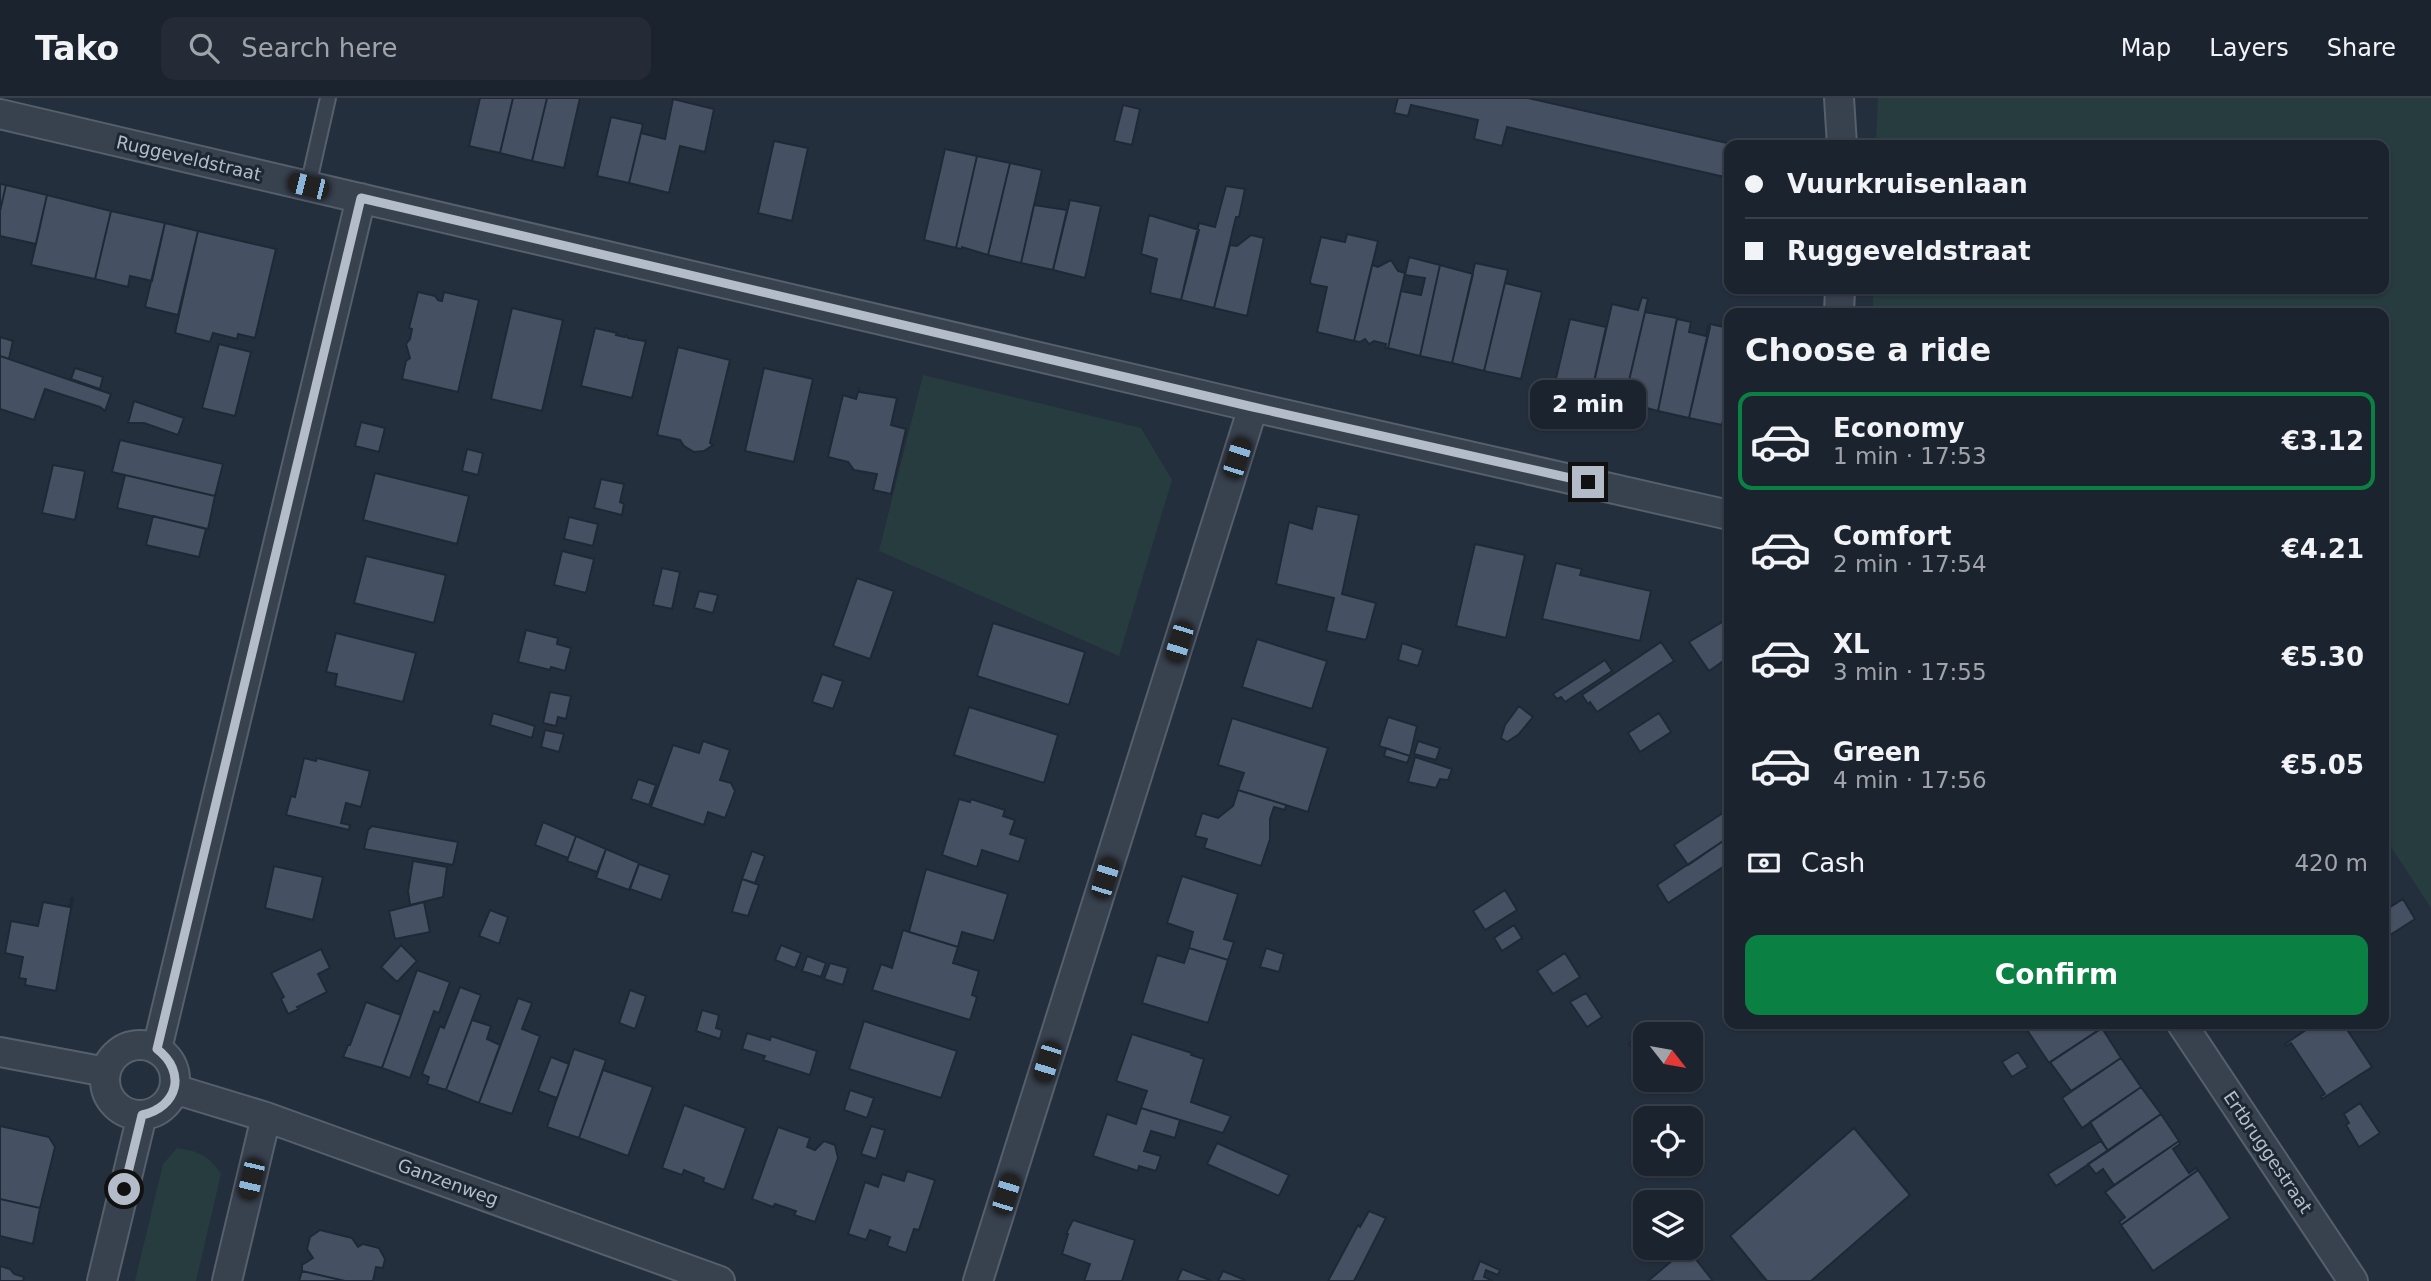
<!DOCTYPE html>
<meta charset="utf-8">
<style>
body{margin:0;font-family:"DejaVu Sans",sans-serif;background:#242b36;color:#f1f3f6;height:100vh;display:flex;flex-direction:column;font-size:26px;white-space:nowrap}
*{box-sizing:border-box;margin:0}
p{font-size:23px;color:#a0a4aa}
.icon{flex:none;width:38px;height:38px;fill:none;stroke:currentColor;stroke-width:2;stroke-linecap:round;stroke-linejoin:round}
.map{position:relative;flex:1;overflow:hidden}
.panel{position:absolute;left:1724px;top:210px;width:665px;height:721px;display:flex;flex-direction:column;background:#1b232e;border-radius:14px;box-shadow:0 2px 5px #0004,0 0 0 2px #39404a}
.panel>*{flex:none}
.top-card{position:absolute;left:1724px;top:42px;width:665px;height:154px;border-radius:14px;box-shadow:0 2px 5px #0004,0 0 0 2px #39404a;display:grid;align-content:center;height:154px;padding:0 21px;background:#1b232e}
.needle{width:46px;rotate:121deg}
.controls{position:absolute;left:1633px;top:924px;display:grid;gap:14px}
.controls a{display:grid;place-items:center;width:70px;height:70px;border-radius:14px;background:#1b232e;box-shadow:0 2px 5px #0004,0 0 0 2px #39404a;font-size:35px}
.end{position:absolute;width:32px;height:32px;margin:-16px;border:9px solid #b4bcc9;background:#111;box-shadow:0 0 0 4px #111}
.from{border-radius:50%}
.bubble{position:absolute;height:49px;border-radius:14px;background:#1b232e;box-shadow:0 2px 5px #0004,0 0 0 2px #39404a;font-size:23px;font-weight:800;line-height:49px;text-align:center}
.car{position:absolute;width:21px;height:42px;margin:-21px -10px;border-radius:9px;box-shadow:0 0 5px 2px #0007;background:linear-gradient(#222 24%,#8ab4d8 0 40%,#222 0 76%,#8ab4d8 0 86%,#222 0)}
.top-card b{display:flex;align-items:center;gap:24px;height:66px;font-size:26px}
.top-card b+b{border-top:2px solid #39404a}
.top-card i{width:18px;height:18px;background:#f1f3f6}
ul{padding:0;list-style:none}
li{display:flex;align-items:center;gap:21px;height:98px;margin:0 14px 10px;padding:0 7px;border:4px solid transparent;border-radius:14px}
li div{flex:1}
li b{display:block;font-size:26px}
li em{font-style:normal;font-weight:800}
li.current{border-color:#0b8043}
li>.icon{width:63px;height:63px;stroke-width:1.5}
h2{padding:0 21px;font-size:32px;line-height:84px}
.pay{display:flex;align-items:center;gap:18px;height:77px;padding:0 21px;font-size:26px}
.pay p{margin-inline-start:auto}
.cta{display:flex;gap:14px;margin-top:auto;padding:14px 21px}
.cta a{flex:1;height:80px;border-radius:14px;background:#0b8043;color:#fff;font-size:28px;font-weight:800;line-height:80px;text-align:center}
header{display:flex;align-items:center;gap:42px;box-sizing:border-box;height:98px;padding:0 35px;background:#1b232e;border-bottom:2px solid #39404a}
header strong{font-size:33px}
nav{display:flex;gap:38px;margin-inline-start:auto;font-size:24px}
.search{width:490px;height:63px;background:#242b36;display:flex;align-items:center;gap:18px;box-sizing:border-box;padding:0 24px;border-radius:14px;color:#a0a4aa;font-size:26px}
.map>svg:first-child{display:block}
.green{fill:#263c3f}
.building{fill:#455162;stroke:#1f2835;stroke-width:2}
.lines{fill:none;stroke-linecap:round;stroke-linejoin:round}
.service-casing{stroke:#565f6c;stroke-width:18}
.minor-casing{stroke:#565f6c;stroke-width:32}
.service{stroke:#38414e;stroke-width:14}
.minor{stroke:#38414e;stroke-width:28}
.route{stroke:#b4bcc9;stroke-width:9}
.labels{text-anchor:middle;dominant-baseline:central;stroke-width:6;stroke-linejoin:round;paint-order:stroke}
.street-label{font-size:18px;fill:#b4bcc9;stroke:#1d2633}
</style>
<header>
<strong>Tako</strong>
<div class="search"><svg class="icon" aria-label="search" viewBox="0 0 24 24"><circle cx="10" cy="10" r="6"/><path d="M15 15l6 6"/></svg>Search here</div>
<nav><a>Map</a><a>Layers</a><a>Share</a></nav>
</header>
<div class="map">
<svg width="2431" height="1183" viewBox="0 0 2431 1183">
<rect width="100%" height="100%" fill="#242f3e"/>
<path class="green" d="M1878 0H2431V810L2384 738V215H1873V191H2384V47H1876Z
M923 277 1141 330 1172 382 1119 558 879 453Z
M177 1050C200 1054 208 1057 221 1076L196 1183H135L163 1066Z"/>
<path class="building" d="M480 0H513L500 55 469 48Z
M513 0H547L532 63 500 55Z
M547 0H580L564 70 532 63Z
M1398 0H1528L1736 47H1729V80L1507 29 1502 48 1474 41 1478 22 1411 7 1408 18 1394 15Z
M673 1 714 11 705 54 680 48 669 95 629 85 641 35 665 41Z
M1123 7 1140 11 1132 47 1114 43Z
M611 19 643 26 629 85 597 78Z
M774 43 808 50 792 123 758 115Z
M945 51 977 58 956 150 924 142Z
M977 58 1010 65 988 157 962 149V151L956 150Z
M1010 65 1042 72 1021 165 988 157Z
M0 86 6 87 0 113Z
M6 87 47 97 36 146 0 138V113Z
M1226 88 1245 91 1239 119H1236L1214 210 1181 202 1199 125 1215 129Z
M47 97 111 113 95 181 31 167Z
M1070 102 1101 108 1085 180 1053 172Z
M1034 107 1067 112 1053 172 1021 165Z
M111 113 165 125 152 183 130 178 128 189 95 181Z
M1149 117 1199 132 1181 202 1150 195 1157 161 1141 156Z
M165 125 198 133 178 217 145 209Z
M198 133 276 151 255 240 238 236 237 241 213 235 210 244 175 235Z
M1347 136 1378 143 1354 243 1317 234 1327 189 1311 186 1310 183 1321 139 1345 144Z
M1251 137 1264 140 1247 218 1214 210 1230 147 1237 148Z
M1409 159 1440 167 1420 258 1388 250 1401 193 1421 197 1425 180 1405 177Z
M1391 162 1398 173 1405 175 1388 250H1385L1386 246 1374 243 1369 246 1365 241 1360 244 1354 243 1372 167 1378 169Z
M1475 165 1508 172 1484 273 1452 265Z
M1440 167 1473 176 1452 265 1420 258Z
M1505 185 1542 194 1521 281 1484 273Z
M418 194 435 198 438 202 442 203 444 194 479 202 458 294 402 281 406 263 410 260 406 246 410 241 412 231 409 230Z
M1642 199 1648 201 1624 304 1591 297 1612 206 1638 212Z
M512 210 563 222 542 313 491 301Z
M1645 214 1677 220 1658 313 1624 304Z
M1570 221 1606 229 1591 297 1554 289Z
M1677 221 1691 224 1689 234 1706 238 1708 228 1710 229 1689 320 1658 313Z
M1710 226 1729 230V297L1722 327 1689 320Z
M595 230 617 235 616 237 625 239 626 237 628 240 644 243 646 242 632 300 581 288Z
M0 239 13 243 9 261 0 258Z
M219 246 251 254 235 318 202 310Z
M678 249 730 262 710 345 713 347 704 353 694 354 684 348 680 342 657 337Z
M0 258 111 296 105 313 100 309 45 291 34 322 0 311Z
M75 270 103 279 100 291 71 281Z
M764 270 813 281 794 364 745 353Z
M859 291 860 294 897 300 891 327 906 331 891 396 873 392 877 376 854 372 848 364 828 359 843 297 856 301Z
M1729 297V329L1722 327Z
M134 303 184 320 178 337 144 325H128Z
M361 324 385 330 379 354 355 348Z
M120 342 223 366 215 398 112 374Z
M467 351 483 355 478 377 462 373Z
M53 367 85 373 75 422 42 415Z
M375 375 469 398 457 446 363 422Z
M125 377 215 398 208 431 117 410Z
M601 381 624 386 620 404 624 406 622 417 594 410Z
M1317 408 1359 417 1342 496 1376 505 1366 542 1326 533 1334 500 1276 486 1289 424 1312 431Z
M153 418 206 431 199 459 146 447Z
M569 419 598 426 593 448 564 441Z
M1475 446 1525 457 1506 540 1456 528Z
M562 453 594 461 586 495 554 487Z
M366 458 446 477 434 525 354 505Z
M1556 465 1582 471 1580 477 1651 493 1640 543 1542 521Z
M662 470 680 474 672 511 653 507Z
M857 480 894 493 870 561 833 548Z
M699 493 718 497 713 515 694 510Z
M1729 520V559L1709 573 1689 544Z
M993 525 1085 554 1069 607 977 578Z
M526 532 558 540 557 546 571 550 565 573 551 569 550 572 518 564Z
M336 535 416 555 403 604 335 588 337 576 326 574Z
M1257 541 1327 563 1312 611 1242 589Z
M1661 544 1674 563 1597 614 1590 604 1588 606 1582 597Z
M1402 545 1423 552 1418 568 1398 562Z
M1605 562 1612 573 1565 604 1561 599 1557 601 1553 596Z
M822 576 843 583 833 611 812 604Z
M550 594 571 598 566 621 558 619 556 628 543 625Z
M1519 608 1533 619 1519 636 1507 644 1501 640 1505 627Z
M969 609 1058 637 1044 685 954 657Z
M493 615 535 628 532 640 490 627Z
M1659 615 1671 634 1640 654 1628 635Z
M1388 619 1417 628 1410 658 1379 648Z
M1232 620 1328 650 1308 714 1238 692 1244 675 1218 667Z
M545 632 564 636 559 654 541 649Z
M703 643 730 652 720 682 731 685 735 693 725 720 708 714 704 727 651 709 673 647 699 655Z
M1418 643 1440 650 1436 662 1414 656Z
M1386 650 1410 658 1407 665 1384 658Z
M1415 659 1452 671 1448 682 1440 681 1436 690 1408 684Z
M304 660 316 663 317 660 370 673 361 709 346 705 341 725 350 727 349 732 286 717 291 698 295 699Z
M638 681 656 687 649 707 631 701Z
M1238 692 1286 707 1285 712 1274 709 1270 721V741L1261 768 1204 750 1207 741 1195 738 1202 715 1218 720 1233 708Z
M959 701 970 704 971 701 1005 712 1003 718 1015 722 1010 736 1026 741 1019 764 982 752 977 769 942 757Z
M1729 711V739L1688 767 1674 747Z
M543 724 576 738 568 760 535 747Z
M372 728 458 744 453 767 364 751 368 732Z
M576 738 606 751 597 774 567 763Z
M1729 739V765L1668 805 1657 787Z
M606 751 639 765 629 792 596 780Z
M752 753 765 758 755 785 742 781Z
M413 763 447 769 443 799 410 807 408 793Z
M639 766 670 777 661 802 630 791Z
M274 768 323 779 313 822 265 810Z
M926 771 1008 796 994 843 962 834 958 849 909 834Z
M1182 778 1238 796 1224 841 1234 844 1228 862 1189 850 1193 834 1167 825Z
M742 781 759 787 748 818 732 814Z
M1505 792 1517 812 1485 832 1473 813Z
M71 800H73L56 893 25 887 26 881 19 880 23 859 5 855 11 823 38 828 43 804 70 809Z
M2403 801 2415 821 2390 837 2384 827V813Z
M424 804 430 834 395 841 389 813Z
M490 812 508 819 499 846 479 838Z
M1514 827 1522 840 1502 853 1494 840Z
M903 832 958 849 953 865 979 873 972 897 977 899 970 922 872 892 881 866 892 870Z
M401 847 417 863 397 884 381 869Z
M781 847 801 855 795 870 775 862Z
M1189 850 1228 862 1208 925 1142 905 1157 857 1184 865Z
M1266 850 1284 856 1279 874 1260 869Z
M321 851 330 870 318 876 327 894 297 909 299 911 288 916 281 901 284 899 271 875Z
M1565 855 1580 879 1553 896 1537 873Z
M807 858 826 865 821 879 802 873Z
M830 865 848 870 843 887 824 881Z
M417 872 450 884 439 915 434 913 410 980 382 970Z
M460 889 481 897 446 992 427 986 429 979 422 976 440 928 444 930Z
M630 892 646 898 635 931 619 925Z
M1586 895 1602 919 1587 929 1570 904Z
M518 900 532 905 522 931 540 938 512 1016 479 1005Z
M366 904 401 917 382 970 343 959 348 947H350Z
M702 912 719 917 716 930 722 932 720 941 696 933Z
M472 922 491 928 487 941 500 947 479 1005 446 992Z
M864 923 957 953 941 1000 849 971Z
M2023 926H2099L2102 930 2049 965Z
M2315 926H2358L2348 933 2372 969 2322 1001 2321 998 2325 996 2291 945 2286 948 2285 946Z
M2102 930 2121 960 2071 993 2050 964Z
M747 935 770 942 771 938 817 953 810 977 763 962 765 958 742 951Z
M1132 936 1192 955 1191 957 1204 961 1191 1004 1231 1018 1223 1035 1141 1010 1147 993 1116 983Z
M1640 937 1645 943 1644 965 1629 946Z
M574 951 606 962 579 1040 547 1029Z
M2018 954 2028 969 2012 979 2002 964Z
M551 959 569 966 557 1000 538 993Z
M2121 960 2141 989 2082 1030 2062 1000Z
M603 972 653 989 628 1058 579 1040Z
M2141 989 2161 1016 2108 1053 2090 1024Z
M850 992 874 1000 867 1020 844 1012Z
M2360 1005 2380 1035 2359 1049 2346 1027 2349 1025 2344 1016Z
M684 1007 746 1030 724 1092 703 1084 704 1080 684 1072 682 1077 662 1070Z
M1141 1010 1180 1022 1175 1040 1151 1033 1144 1053 1161 1058 1156 1073 1139 1068 1138 1073 1093 1058 1107 1016 1136 1026Z
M2161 1016 2179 1043 2114 1087 2103 1071 2096 1076 2088 1066Z
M0 1028 49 1039 55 1049 40 1110 0 1101Z
M871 1028 885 1032 876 1061 861 1056Z
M778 1029 810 1040 807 1049 815 1052 824 1043 835 1047 838 1060 815 1124 794 1117 796 1113 775 1106 773 1109 752 1101Z
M1854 1030 1910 1097 1811 1183H1767L1730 1138Z
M2101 1043 2108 1053 2056 1088 2048 1076Z
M2179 1043 2180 1046 2173 1051 2189 1075 2196 1070 2198 1072 2121 1127 2119 1124 2125 1119 2105 1094Z
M1217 1045 1289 1077 1279 1098 1207 1066Z
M2198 1072 2230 1120 2153 1173 2121 1127Z
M907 1073 935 1082 919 1132 914 1131 906 1155 887 1148 890 1139 870 1132 866 1142 848 1136 865 1084 878 1089 882 1076 904 1083Z
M0 1101 40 1110 33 1146 0 1138Z
M1369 1113 1386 1120 1354 1183H1328L1358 1127 1360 1129Z
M1073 1122 1135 1142 1122 1183H1084L1090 1166 1062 1156 1068 1136H1066Z
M320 1132 352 1140 358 1149 363 1146 379 1150 385 1161 383 1170 376 1169 373 1183H345L302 1173V1167L313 1160 307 1151 310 1139Z
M1687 1150 1713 1183H1648Z
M1480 1163 1500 1172 1498 1177 1486 1172 1484 1179 1493 1183H1472Z
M0 1168 10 1171 14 1176 24 1179 23 1183H0Z
M1182 1171 1212 1183H1177Z
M302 1173 345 1183H299Z
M1223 1173 1245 1182V1183H1218Z"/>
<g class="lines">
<g class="service-casing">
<path id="service" d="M308 88 328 0"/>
</g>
<g class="minor-casing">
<path id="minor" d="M1839 0 1842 47
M0 16 1253 309 1729 417
M1839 215 1840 191
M2182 926 2353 1183
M105 982a35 35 0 1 1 70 0a35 35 0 1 1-70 0Z
M157 951 361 100
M0 954 106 974
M174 991 266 1019 720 1183
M102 1183 142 1017
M227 1183 266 1019
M978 1183 1253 309"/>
</g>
<use href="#service" class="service"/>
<use href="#minor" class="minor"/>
</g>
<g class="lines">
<path class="route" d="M124 1091 142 1017C178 1009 187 974 157 951L361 100 1253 309 1588 384"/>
</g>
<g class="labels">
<g class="street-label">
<text transform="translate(189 60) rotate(13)">Ruggeveldstraat</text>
<text transform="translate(2268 1054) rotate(56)">Ertbruggestraat</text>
<text transform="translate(448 1084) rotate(20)">Ganzenweg</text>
</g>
</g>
</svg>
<div class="controls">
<a><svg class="needle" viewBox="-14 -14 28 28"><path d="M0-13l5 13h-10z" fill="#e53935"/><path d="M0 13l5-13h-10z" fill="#a0a4aa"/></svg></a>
<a><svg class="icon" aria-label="locate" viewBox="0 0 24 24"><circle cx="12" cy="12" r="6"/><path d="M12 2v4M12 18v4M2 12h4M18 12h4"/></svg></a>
<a><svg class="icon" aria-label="layers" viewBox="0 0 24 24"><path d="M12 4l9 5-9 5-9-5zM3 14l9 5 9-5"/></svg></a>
</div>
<i class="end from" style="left:124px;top:1091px"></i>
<i class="end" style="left:1588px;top:384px"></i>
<div class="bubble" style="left:1530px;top:282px;width:116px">2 min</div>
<i class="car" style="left:308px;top:88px;rotate:284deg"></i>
<i class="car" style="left:1237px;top:360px;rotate:18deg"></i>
<i class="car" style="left:1179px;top:544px;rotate:197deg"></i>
<i class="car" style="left:1105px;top:780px;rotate:17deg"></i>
<i class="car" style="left:1047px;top:964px;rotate:197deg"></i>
<i class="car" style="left:251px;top:1081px;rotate:193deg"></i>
<i class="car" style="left:1006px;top:1096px;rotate:17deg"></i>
<div class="top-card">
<b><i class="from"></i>Vuurkruisenlaan</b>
<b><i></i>Ruggeveldstraat</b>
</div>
<section class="panel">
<h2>Choose a ride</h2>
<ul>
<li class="current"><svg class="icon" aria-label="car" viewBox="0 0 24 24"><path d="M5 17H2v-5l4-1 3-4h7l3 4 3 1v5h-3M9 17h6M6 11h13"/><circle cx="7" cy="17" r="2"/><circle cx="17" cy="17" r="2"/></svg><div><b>Economy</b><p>1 min · 17:53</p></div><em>€3.12</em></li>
<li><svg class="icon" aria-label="car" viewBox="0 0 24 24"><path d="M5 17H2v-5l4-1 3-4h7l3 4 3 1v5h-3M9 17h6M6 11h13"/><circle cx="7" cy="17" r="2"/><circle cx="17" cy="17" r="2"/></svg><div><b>Comfort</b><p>2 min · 17:54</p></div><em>€4.21</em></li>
<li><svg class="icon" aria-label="car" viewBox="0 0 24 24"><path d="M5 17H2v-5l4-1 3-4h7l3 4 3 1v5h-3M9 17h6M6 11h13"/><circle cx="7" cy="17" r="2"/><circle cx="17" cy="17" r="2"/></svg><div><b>XL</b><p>3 min · 17:55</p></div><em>€5.30</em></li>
<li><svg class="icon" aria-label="car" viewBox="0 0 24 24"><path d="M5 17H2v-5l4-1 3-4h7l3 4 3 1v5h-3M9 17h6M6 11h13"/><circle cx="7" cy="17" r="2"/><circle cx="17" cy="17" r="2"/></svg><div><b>Green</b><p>4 min · 17:56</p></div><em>€5.05</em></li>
</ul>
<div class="pay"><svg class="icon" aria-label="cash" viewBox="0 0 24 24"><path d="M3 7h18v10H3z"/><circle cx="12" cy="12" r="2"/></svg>Cash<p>420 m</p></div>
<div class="cta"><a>Confirm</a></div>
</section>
</div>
